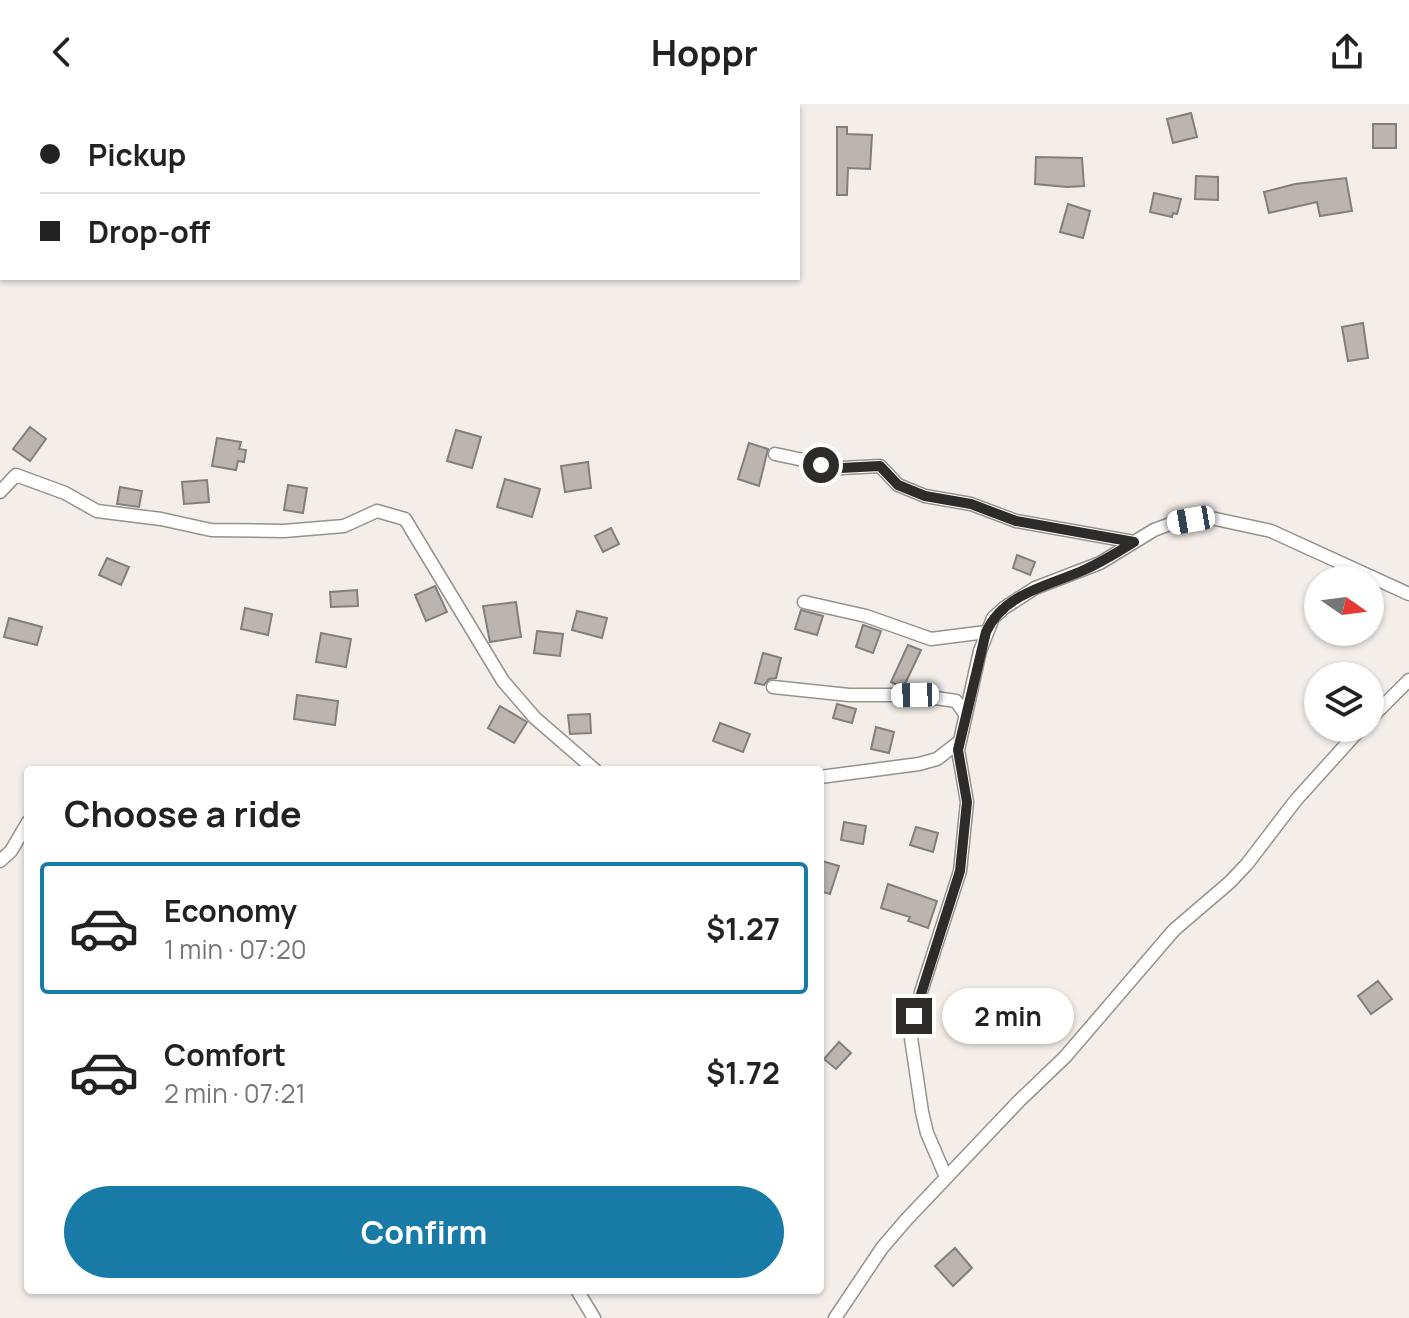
<!DOCTYPE html>
<meta charset="utf-8">
<style>
body{margin:0;font-family:Manrope,sans-serif;background:#f2f2f2;color:#222;height:100vh;display:flex;flex-direction:column;font-size:30px;white-space:nowrap}
*{box-sizing:border-box;margin:0}
p{font-size:26px;color:#767676}
.icon{flex:none;width:44px;height:44px;fill:none;stroke:currentColor;stroke-width:2;stroke-linecap:round;stroke-linejoin:round}
.map{position:relative;flex:1;overflow:hidden}
.drawer{position:absolute;left:24px;top:662px;width:800px;height:528px;display:flex;flex-direction:column;background:#fff;border-radius:8px;box-shadow:0 2px 6px #0004}
.drawer>*{flex:none}
.guide{position:absolute;left:0px;top:0px;width:800px;height:176px;box-shadow:0 2px 6px #0004;display:grid;align-content:center;height:176px;padding:0 40px;background:#fff}
.needle{width:52px;rotate:104deg}
.fabs{position:absolute;left:1304px;top:462px;display:grid;gap:16px}
.fabs a{display:grid;place-items:center;width:80px;height:80px;border-radius:50%;background:#fff;box-shadow:0 2px 6px #0004;font-size:40px}
.end{position:absolute;width:36px;height:36px;margin:-18px;border:10px solid #2d2c2a;background:#fff;box-shadow:0 0 0 4px #fff}
.from{border-radius:50%}
.bubble{position:absolute;height:56px;border-radius:28px;background:#fff;box-shadow:0 2px 6px #0004;font-size:26px;font-weight:700;line-height:56px;text-align:center}
.car{position:absolute;width:24px;height:48px;margin:-24px -12px;border-radius:10px;box-shadow:0 0 6px 2px #0007;background:linear-gradient(#fff 24%,#345 0 40%,#fff 0 76%,#345 0 86%,#fff 0)}
.guide b{display:flex;align-items:center;gap:28px;height:76px;font-size:30px}
.guide b+b{border-top:2px solid #e0e0e0}
.guide i{width:20px;height:20px;background:#222}
ul{padding:0;list-style:none}
li{display:flex;align-items:center;gap:24px;height:132px;margin:0 16px 12px;padding:0 24px;border:4px solid transparent;border-radius:8px}
li div{flex:1}
li b{display:block;font-size:30px}
li em{font-style:normal;font-weight:700}
li.selected{border-color:#177ba6}
li>.icon{width:72px;height:72px;stroke-width:1.5}
h2{padding:0 40px;font-size:36px;line-height:96px}
.action{display:flex;gap:16px;margin-top:auto;padding:16px 40px}
.action a{flex:1;height:92px;border-radius:48px;background:#177ba6;color:#fff;font-size:32px;font-weight:700;line-height:92px;text-align:center}
header{display:flex;justify-content:space-between;align-items:center;height:104px;padding:0 40px;background:#fff;font-size:36px;font-weight:700}
.map>svg:first-child{display:block}
.building{fill:#bab5b1;stroke:#847f7b;stroke-width:2}
.lines{fill:none;stroke-linecap:round;stroke-linejoin:round}
.minor-casing{stroke:#96928e;stroke-width:15}
.minor{stroke:#fff;stroke-width:12}
.route{stroke:#2d2c2a;stroke-width:10}
</style>
<header><svg class="icon" aria-label="back" viewBox="0 0 24 24"><path d="M15 5l-7 7 7 7"/></svg>Hoppr<svg class="icon" aria-label="share" viewBox="0 0 24 24"><path d="M12 15V3M7 8l5-5 5 5M5 13v7h14v-7"/></svg></header>
<div class="map">
<svg width="1409" height="1214" viewBox="0 0 1409 1214">
<rect width="100%" height="100%" fill="#f3eeea"/>
<path class="building" d="M1191 9 1197 33 1173 39 1167 15Z
M1373 20H1396V44H1373Z
M837 23H847V30L872 31 870 65 848 64 847 91H837Z
M1036 53 1082 54 1084 82 1067 83 1035 80Z
M1196 72 1218 73V96L1195 95Z
M1346 74 1352 107 1320 112 1317 98 1269 109 1264 88 1295 80Z
M1154 89 1181 95 1177 110 1173 109 1172 113 1150 108Z
M1068 100 1090 107 1083 134 1060 128Z
M1363 219 1368 254 1348 257 1342 223Z
M30 323 46 335 30 357 13 345Z
M456 326 481 333 472 364 447 357Z
M217 334 241 338 239 345 246 346 244 358 238 357 236 366 212 362Z
M749 339 768 345 759 382 738 375Z
M588 358 591 384 565 388 561 362Z
M505 375 540 385 532 413 497 403Z
M207 376 209 398 184 400 182 378Z
M288 381 307 384 303 409 284 406Z
M120 383 142 387 139 403 117 400Z
M611 424 619 440 603 448 595 432Z
M1017 451 1035 458 1030 471 1013 464Z
M107 454 129 463 121 481 99 471Z
M435 482 447 508 426 517 415 491Z
M357 486 358 502 331 503 330 488Z
M516 498 521 533 490 538 483 502Z
M245 504 272 510 268 531 241 525Z
M801 506 823 512 817 531 795 525Z
M577 507 607 514 602 534 572 526Z
M9 514 42 523 37 541 4 533Z
M863 521 881 527 873 549 856 543Z
M537 527 563 530 560 552 534 549Z
M321 529 351 535 346 563 316 558Z
M908 541 921 546 904 582H899L891 578Z
M763 549 781 554 776 574 769 575 764 581 755 579Z
M297 591 338 597 335 621 294 615Z
M837 600 856 605 852 619 833 614Z
M500 602 527 618 514 639 488 624Z
M590 610 591 629 570 630 568 611Z
M720 619 750 630 743 648 713 637Z
M876 623 894 628 889 649 871 645Z
M844 718 866 722 863 740 841 736Z
M916 723 938 729 933 748 910 741Z
M822 757 839 762 830 790 820 787Z
M888 780 937 797 928 824 908 817 910 813 881 804Z
M1378 877 1392 895 1371 910 1358 892Z
M839 938 851 949 836 965 824 955Z
M955 1144 972 1164 953 1182 935 1162Z"/>
<g class="lines">
<g class="minor-casing">
<path id="minor" d="M775 350 841 364 880 362 898 381 925 392 971 400 1016 417 1134 438
M0 388 16 371 65 389 97 407 161 415 211 426 284 427 344 422 377 407 405 415 503 577 535 614 595 666
M804 498 866 512 931 535 986 528
M773 583 849 591H915L956 597 965 610
M1370 615 1409 576
M820 673 919 660 937 655 959 638
M0 757 11 747 28 718
M946 1073 927 1029 922 1008 911 934 921 888 960 767 967 698 958 646 980 547 993 514 1004 504 1035 484 1100 459 1154 426 1170 420 1211 414 1271 427 1409 490
M577 1186 594 1214
M835 1214 882 1144 906 1116 1019 997 1065 953 1174 826 1230 778 1247 760 1296 696 1361 624"/>
</g>
<use href="#minor" class="minor"/>
</g>
<g class="lines">
<path class="route" d="M821 361 841 364 880 362 898 381 925 392 971 400 1016 417 1134 438C1118 448 1102 458 1084 466 1048 482 1004 489 986 528L958 646 967 698 960 767 914 912"/>
</g>
</svg>
<div class="fabs">
<a><svg class="needle" viewBox="-14 -14 28 28"><path d="M0-13l5 13h-10z" fill="#e53935"/><path d="M0 13l5-13h-10z" fill="#767676"/></svg></a>
<a><svg class="icon" aria-label="layers" viewBox="0 0 24 24"><path d="M12 4l9 5-9 5-9-5zM3 14l9 5 9-5"/></svg></a>
</div>
<i class="end from" style="left:821px;top:361px"></i>
<i class="end" style="left:914px;top:912px"></i>
<div class="bubble" style="left:942px;top:884px;width:132px">2 min</div>
<i class="car" style="left:1191px;top:416px;rotate:260deg"></i>
<i class="car" style="left:915px;top:591px;rotate:269deg"></i>
<div class="guide">
<b><i class="from"></i>Pickup</b>
<b><i></i>Drop-off</b>
</div>
<section class="drawer">
<h2>Choose a ride</h2>
<ul>
<li class="selected"><svg class="icon" aria-label="car" viewBox="0 0 24 24"><path d="M5 17H2v-5l4-1 3-4h7l3 4 3 1v5h-3M9 17h6M6 11h13"/><circle cx="7" cy="17" r="2"/><circle cx="17" cy="17" r="2"/></svg><div><b>Economy</b><p>1 min · 07:20</p></div><em>$1.27</em></li>
<li><svg class="icon" aria-label="car" viewBox="0 0 24 24"><path d="M5 17H2v-5l4-1 3-4h7l3 4 3 1v5h-3M9 17h6M6 11h13"/><circle cx="7" cy="17" r="2"/><circle cx="17" cy="17" r="2"/></svg><div><b>Comfort</b><p>2 min · 07:21</p></div><em>$1.72</em></li>
</ul>
<div class="action"><a>Confirm</a></div>
</section>
</div>
